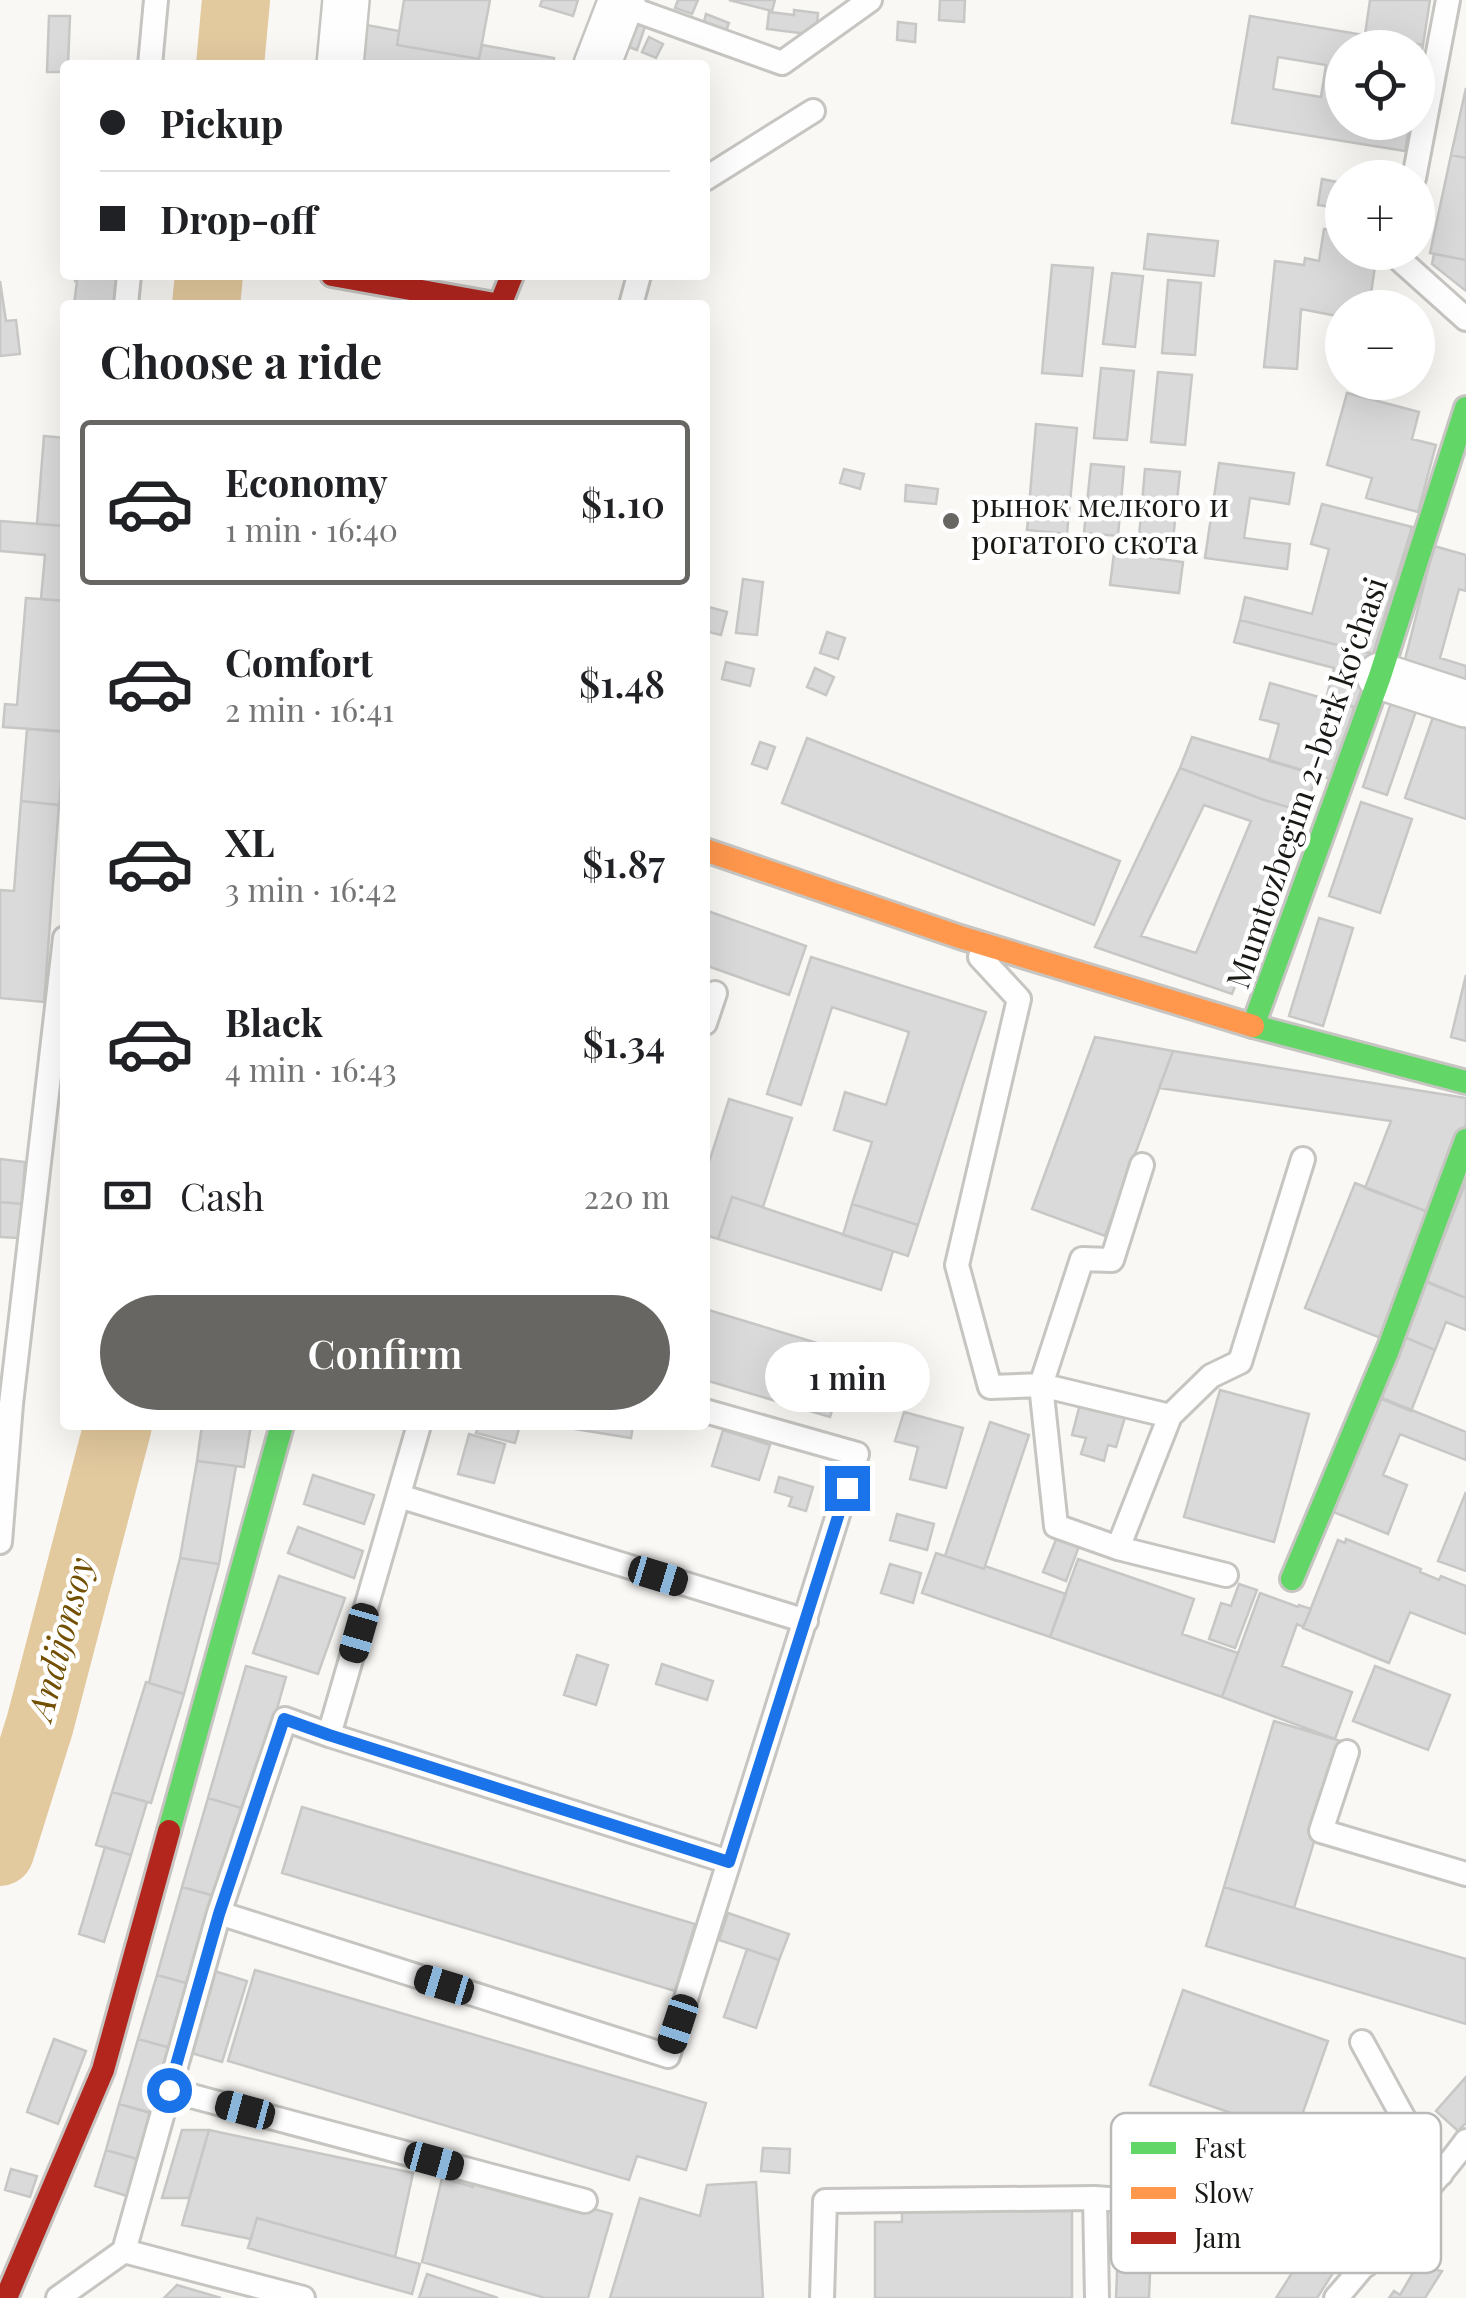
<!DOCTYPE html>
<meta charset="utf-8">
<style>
body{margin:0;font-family:"Playfair Display",serif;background:#f6f6f6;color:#202124;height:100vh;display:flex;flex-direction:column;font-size:38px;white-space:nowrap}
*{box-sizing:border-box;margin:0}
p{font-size:32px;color:#757577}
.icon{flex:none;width:55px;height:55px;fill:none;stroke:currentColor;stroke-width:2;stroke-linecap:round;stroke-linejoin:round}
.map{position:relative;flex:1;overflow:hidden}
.details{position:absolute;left:60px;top:300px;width:650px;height:1130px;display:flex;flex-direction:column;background:#fff;border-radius:10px;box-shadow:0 10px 40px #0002}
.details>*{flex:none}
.banner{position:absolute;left:60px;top:60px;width:650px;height:220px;border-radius:10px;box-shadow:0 10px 40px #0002;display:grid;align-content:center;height:220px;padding:0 40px;background:#fff}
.tools{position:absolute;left:1325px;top:30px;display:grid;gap:20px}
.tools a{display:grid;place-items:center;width:110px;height:110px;border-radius:50%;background:#fff;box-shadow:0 10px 40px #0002;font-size:50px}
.end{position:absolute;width:45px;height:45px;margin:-22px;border:12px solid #1a73e8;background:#fff;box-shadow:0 0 0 5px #fff}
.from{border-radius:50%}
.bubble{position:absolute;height:70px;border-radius:35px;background:#fff;box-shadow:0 10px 40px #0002;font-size:32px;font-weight:600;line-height:70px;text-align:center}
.car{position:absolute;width:30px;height:60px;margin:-30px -15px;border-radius:12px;box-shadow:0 0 8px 2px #0007;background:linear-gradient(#222 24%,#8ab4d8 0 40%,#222 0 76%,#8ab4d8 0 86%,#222 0)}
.banner b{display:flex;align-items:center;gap:35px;height:95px;font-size:38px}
.banner b+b{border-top:2px solid #e0e0e0}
.banner i{width:25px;height:25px;background:#202124}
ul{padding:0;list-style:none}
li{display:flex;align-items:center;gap:30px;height:165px;margin:0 20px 15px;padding:0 20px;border:5px solid transparent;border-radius:10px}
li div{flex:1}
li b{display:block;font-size:38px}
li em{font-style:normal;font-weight:600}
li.selected{border-color:#686663}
li>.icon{width:90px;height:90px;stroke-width:1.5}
h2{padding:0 40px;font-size:45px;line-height:120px}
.pay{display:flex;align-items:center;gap:25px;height:110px;padding:0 40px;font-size:38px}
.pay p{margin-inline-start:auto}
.primary-button{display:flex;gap:20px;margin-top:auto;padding:20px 40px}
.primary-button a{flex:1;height:115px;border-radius:60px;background:#686663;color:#fff;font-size:40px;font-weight:600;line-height:115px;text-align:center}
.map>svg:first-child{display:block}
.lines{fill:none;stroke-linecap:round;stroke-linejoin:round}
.river{stroke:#e3c99e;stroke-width:68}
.building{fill:#dadada;stroke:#c7c7c6;stroke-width:2.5;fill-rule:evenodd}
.lane-casing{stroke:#c7c5c2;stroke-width:28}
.street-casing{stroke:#c7c5c2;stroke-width:50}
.fast-casing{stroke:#c7c5c2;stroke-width:28}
.slow-casing{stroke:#c7c5c2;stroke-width:28}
.jam-casing{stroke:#c7c5c2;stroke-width:28}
.lane{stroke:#fefefe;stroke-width:22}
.street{stroke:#fefefe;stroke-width:45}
.fast{stroke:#63d668;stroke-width:22}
.slow{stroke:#ff974d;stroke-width:22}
.jam{stroke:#b3261e;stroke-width:22}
.route{stroke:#1a73e8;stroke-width:12}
.poi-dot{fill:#686663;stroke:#fff;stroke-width:4}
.labels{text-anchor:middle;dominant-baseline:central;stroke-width:9;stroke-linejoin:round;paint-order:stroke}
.poi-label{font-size:32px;fill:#191815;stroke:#fff;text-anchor:start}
.street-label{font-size:32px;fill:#191815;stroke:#fff}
.water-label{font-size:35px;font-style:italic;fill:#724f01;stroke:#fff}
.key{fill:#fff;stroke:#babab9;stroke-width:2.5}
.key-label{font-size:28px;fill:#191815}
</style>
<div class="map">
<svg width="1466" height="2298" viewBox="0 0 1466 2298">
<rect width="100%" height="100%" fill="#faf8f5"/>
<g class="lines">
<path class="river" d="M230 65 236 0
M206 305 209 275
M0 1852 40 1724 118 1425"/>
</g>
<path class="building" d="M404 0H490L479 59 397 45Z
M542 0H578L573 16 540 6Z
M678 0H698L692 14 675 8Z
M729 0H775L772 11Z
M940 0H965L964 22 939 20Z
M1370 0H1430L1423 45 1365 35Z
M794 10 818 13 816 35 767 29 769 12 794 15Z
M706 14 729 23 725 34 703 26Z
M49 16H70L68 65H65V72H47Z
M1250 16 1423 45 1418 76V48H1342V122H1410L1405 151 1232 123ZM1278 57 1326 65 1321 97 1273 89Z
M634 19 646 24 637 50 624 45Z
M898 22 916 24 915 42 897 40Z
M361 24 399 31 397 45 479 59 482 45 554 58 553 65H354Z
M649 37 663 44 656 58 642 52Z
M1466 88V158L1451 155Z
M1451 155 1466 158V260L1430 253Z
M1322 179 1342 183V209L1318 205Z
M1324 229 1342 232V252H1377L1369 308H1342V317L1301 309 1297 369 1264 367 1275 261 1304 265 1305 258 1319 261Z
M1148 234 1218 241 1214 276 1144 269Z
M1434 254 1466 260V291L1432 264Z
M1052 265 1093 268 1082 376 1042 373Z
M1112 273 1143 276 1135 347 1103 344Z
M75 275H118L115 305H74L77 281H75Z
M1168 280 1201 283 1195 355 1162 353Z
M0 281 6 321 16 320 20 354 0 356Z
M1101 368 1134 371 1127 440 1094 438Z
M1158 372 1192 375 1185 445 1151 442Z
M1347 393 1419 412 1412 439 1436 445 1418 512 1366 498 1372 478 1327 465Z
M1036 424 1077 428 1067 534 1027 530Z
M44 436 65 438V526L37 524Z
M1219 463 1294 473 1289 504 1250 498 1244 538 1290 544 1287 569 1205 558Z
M1091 464 1124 467 1118 536 1084 533Z
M844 469 864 474 860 489 840 483Z
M1145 469 1180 472 1173 540 1139 537Z
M906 485 938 489 936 504 905 501Z
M1322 504 1412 527 1373 654 1240 620 1245 597 1312 614 1329 549 1311 544Z
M0 521 65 526V601L41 599 45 555 0 551Z
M1434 546 1466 555V591L1459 589 1440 658 1466 666V699L1400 679Z
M1114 553 1183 562 1179 593 1110 585Z
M743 579 763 582 757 635 736 633Z
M26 598 65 601V692L62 731 3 727 5 704 17 705Z
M705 606 727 612 721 635 705 631Z
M1240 620 1373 654 1358 708 1326 699 1334 668 1234 642Z
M827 632 845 638 838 659 820 653Z
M726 662 754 669 750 686 722 679Z
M815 668 834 677 826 695 807 687Z
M1270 683 1354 707 1334 780 1269 761 1279 724 1260 719Z
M1397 685 1466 707V728L1416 711 1387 795 1363 787Z
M1433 717 1466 728V819L1405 798Z
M27 729 65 732 59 805 21 801Z
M1192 737 1316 774 1305 812 1264 800 1180 768Z
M807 738 1120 861 1094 925 782 803Z
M760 742 775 747 767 769 752 764Z
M1180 768 1264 800 1305 812 1232 994 1095 947ZM1204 805 1251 821 1196 953 1141 936Z
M21 801 59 805 44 1002 0 998V890L14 891Z
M1361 802 1412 819 1380 913 1329 896Z
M705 910 806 946 789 995 705 965Z
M1319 918 1353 928 1323 1026 1289 1016Z
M811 957 986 1012 918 1225 852 1204 872 1142 834 1130 845 1092 886 1105 909 1032 832 1007 801 1105 767 1094Z
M1466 975V1041L1451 1037Z
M1095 1037 1173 1051 1105 1236 1032 1209Z
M1173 1051 1466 1098V1124L1433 1214 1365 1188 1391 1121 1159 1088Z
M729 1099 792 1118 763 1207 732 1197 718 1239 705 1235V1175Z
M0 1159 25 1162 22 1204 0 1202Z
M1466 1182V1298L1426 1281Z
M1355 1183 1433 1214 1383 1339 1305 1308Z
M732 1197 893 1251 881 1290 718 1239Z
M0 1202 22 1204 18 1238 0 1237Z
M852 1204 918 1225 908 1256 843 1235Z
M1424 1281 1466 1298V1330L1446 1322 1435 1350 1402 1336Z
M705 1309 850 1353 830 1417 705 1380Z
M1402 1336 1435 1350 1411 1411 1377 1397Z
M1220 1390 1309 1414 1274 1542 1184 1517Z
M1377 1396 1466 1432V1460L1400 1434 1383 1475 1407 1485 1388 1534 1331 1511Z
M1080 1404 1125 1417 1116 1447 1108 1445 1104 1461 1081 1454 1086 1438 1072 1435Z
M904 1412 963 1428 946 1488 910 1479 918 1447 895 1441Z
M990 1422 1029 1435 984 1569 945 1556Z
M202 1425H251L244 1467 197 1461Z
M479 1425H520L515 1443 476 1433Z
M550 1425H633L631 1438Z
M723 1430 770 1445 759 1480 712 1466Z
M469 1434 505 1444 494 1483 458 1474Z
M197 1461 236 1466 219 1564 180 1558Z
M313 1475 374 1495 364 1524 304 1504Z
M779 1477 813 1487 806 1511 789 1506 792 1497 775 1492Z
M1466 1492V1571L1438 1561Z
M897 1514 934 1524 927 1550 890 1540Z
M298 1527 363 1551 354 1578 288 1553Z
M1059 1532 1081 1541 1066 1581 1043 1572Z
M1346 1539 1421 1569 1420 1572 1439 1580 1441 1576 1466 1586V1634L1410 1612 1389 1663 1303 1628 1338 1540 1345 1543Z
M936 1553 984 1569 985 1566 1066 1594 1050 1637 922 1593Z
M180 1558 219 1564 184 1694 149 1683Z
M1078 1559 1194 1599 1182 1634 1238 1653 1222 1697 1050 1637Z
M890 1564 921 1573 913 1603 881 1593Z
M279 1576 345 1598 318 1674 253 1653Z
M1239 1584 1257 1590 1235 1648 1209 1639 1221 1603 1231 1606Z
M1260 1593 1298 1607 1299 1605 1311 1609 1303 1627 1297 1624 1282 1666 1352 1692 1335 1739 1222 1697Z
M577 1655 608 1665 596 1705 564 1695Z
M662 1664 713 1681 707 1700 656 1684Z
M246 1666 286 1677 248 1810 208 1798Z
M1375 1666 1450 1695 1428 1750 1353 1721Z
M146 1682 184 1694 151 1803 112 1792Z
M1274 1721 1344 1742 1294 1908 1224 1887Z
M112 1792 147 1802 131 1855 96 1845Z
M208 1798 248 1810 222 1898 182 1887Z
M302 1807 695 1924 675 1991 282 1873Z
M105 1847 131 1855 104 1942 79 1934Z
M182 1887 222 1898 197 1986 157 1975Z
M1224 1887 1466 1959V2024L1206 1946Z
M728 1913 789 1934 779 1960 719 1940Z
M747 1949 779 1960 756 2028 724 2017Z
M208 1969 247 1981 222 2062 184 2051Z
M255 1970 706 2103 686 2170 637 2156 629 2180 228 2061Z
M157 1975 197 1986 178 2050 138 2039Z
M1183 1990 1328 2041 1295 2135 1150 2085Z
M54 2039 86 2051 58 2124 27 2112Z
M138 2039 178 2050 160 2115 119 2104Z
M1466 2077V2123L1458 2131 1436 2111Z
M119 2104 157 2115 144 2161 106 2150Z
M182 2130H209L189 2198H162Z
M209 2130 413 2173 395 2257 257 2218 251 2239 182 2225Z
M763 2148 790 2149 789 2173 761 2171Z
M106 2150 144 2161 133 2198 95 2186Z
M11 2169 37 2176 30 2197 5 2190Z
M476 2175 612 2214 588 2298H545L422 2262 442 2178 473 2187Z
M756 2182 763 2298H610L640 2198 700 2216 707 2185Z
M902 2206 1072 2207V2298H875V2222H902Z
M257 2218 420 2264 412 2294 248 2248Z
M1119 2223 1152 2224 1149 2298H1116Z
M1311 2243 1340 2262 1317 2298H1276Z
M1417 2266 1442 2271 1425 2298H1389L1394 2291 1400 2295Z
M427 2274 498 2298H419Z
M177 2285 221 2298H164Z"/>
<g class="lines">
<g class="lane-casing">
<path id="lane" d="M621 5 782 63 870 0
M150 65 156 0
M1414 178 1448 0
M705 179 813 111
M1399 252 1398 258 1466 319
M126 305 129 275
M631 305 639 275
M980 957 1019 999 957 1265 990 1387 1041 1385 1170 1416 1211 1376 1240 1362 1303 1159
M705 1023 715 993
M1142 1165 1112 1260 1082 1259 1041 1385 1056 1526 1118 1548 1170 1416
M419 1425 329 1735 729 1862
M399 1496 806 1621
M0 1542 11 1404 65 938
M1118 1548 1226 1575
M329 1735 285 1719 219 1913 668 2056 857 1454 705 1411
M1347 1752 1321 1831 1466 1874
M1362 2042 1403 2117 1441 2174
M169 2090 585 2201
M1095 2198 1314 2214 1366 2265
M124 2251 303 2298
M58 2298 124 2251 219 1913
M822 2298 825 2201 1095 2198 1097 2298
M1336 2298C1354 2278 1370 2258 1386 2238 1412 2205 1442 2175 1466 2141"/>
</g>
<g class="street-casing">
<path id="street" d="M340 65 346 0
M597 65 622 0
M1380 676 1466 704"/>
</g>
<g class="fast-casing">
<path id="fast" d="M1466 408 1380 676 1253 1026 1466 1082
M1292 1579 1388 1350 1466 1140
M169 1831 282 1425"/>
</g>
<g class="slow-casing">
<path id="slow" d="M705 850 960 937 1253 1026"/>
</g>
<g class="jam-casing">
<path id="jam" d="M332 275 500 305 512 275
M6 2298 103 2070 169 1831"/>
</g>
<use href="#lane" class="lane"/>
<use href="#street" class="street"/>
<use href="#fast" class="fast"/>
<use href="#slow" class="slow"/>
<use href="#jam" class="jam"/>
</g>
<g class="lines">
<path class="route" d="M169 2090 219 1914 284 1719 329 1735 729 1862 847 1488"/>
</g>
<circle class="poi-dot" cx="951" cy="521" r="10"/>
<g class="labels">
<g class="poi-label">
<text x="971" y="503">рынок мелкого и<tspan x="971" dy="37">рогатого скота</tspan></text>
</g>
<g class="street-label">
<text transform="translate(1305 782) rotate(-71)">Mumtozbegim 2-berk koʻchasi</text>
</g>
<g class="water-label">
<text transform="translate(59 1638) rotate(-75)">Andijonsoy</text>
</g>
</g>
<rect x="1111" y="2113" width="330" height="160" rx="15" class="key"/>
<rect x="1131" y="2142" width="45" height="12" fill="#63d668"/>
<rect x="1131" y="2187" width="45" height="12" fill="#ff974d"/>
<rect x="1131" y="2232" width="45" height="12" fill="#b3261e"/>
<g class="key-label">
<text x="1194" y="2158">Fast</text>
<text x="1194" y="2203">Slow</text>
<text x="1194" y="2248">Jam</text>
</g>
</svg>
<div class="tools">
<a><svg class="icon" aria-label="locate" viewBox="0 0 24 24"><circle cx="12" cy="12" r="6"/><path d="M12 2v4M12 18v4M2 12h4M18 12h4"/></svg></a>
<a>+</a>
<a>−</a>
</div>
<i class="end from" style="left:169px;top:2090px"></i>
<i class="end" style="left:847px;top:1488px"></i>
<div class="bubble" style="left:765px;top:1342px;width:165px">1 min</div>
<i class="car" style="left:658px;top:1576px;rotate:107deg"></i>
<i class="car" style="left:359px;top:1633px;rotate:196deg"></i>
<i class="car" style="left:444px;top:1985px;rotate:287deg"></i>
<i class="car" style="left:678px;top:2024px;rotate:198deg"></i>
<i class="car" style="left:245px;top:2110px;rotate:285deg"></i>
<i class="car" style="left:434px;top:2161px;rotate:105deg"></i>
<div class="banner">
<b><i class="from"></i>Pickup</b>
<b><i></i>Drop-off</b>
</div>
<section class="details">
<h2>Choose a ride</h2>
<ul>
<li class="selected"><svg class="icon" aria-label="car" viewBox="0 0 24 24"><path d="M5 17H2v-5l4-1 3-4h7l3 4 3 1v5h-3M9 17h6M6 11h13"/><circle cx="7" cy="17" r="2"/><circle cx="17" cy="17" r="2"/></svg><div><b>Economy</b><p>1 min · 16:40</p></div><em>$1.10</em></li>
<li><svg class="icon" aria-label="car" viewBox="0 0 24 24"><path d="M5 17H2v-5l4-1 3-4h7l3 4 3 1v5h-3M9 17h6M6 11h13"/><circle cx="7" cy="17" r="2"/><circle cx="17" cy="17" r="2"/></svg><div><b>Comfort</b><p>2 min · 16:41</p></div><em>$1.48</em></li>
<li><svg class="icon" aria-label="car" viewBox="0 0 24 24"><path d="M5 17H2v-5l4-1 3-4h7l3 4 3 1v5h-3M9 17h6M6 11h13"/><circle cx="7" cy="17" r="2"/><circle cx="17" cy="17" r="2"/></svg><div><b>XL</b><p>3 min · 16:42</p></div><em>$1.87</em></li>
<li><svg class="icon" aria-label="car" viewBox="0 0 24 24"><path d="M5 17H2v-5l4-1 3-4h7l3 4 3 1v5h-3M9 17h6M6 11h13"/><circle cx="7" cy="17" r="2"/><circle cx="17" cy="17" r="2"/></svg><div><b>Black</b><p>4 min · 16:43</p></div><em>$1.34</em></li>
</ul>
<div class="pay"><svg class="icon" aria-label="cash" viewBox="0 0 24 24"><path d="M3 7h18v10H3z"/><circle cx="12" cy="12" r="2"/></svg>Cash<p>220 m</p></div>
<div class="primary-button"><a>Confirm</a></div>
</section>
</div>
